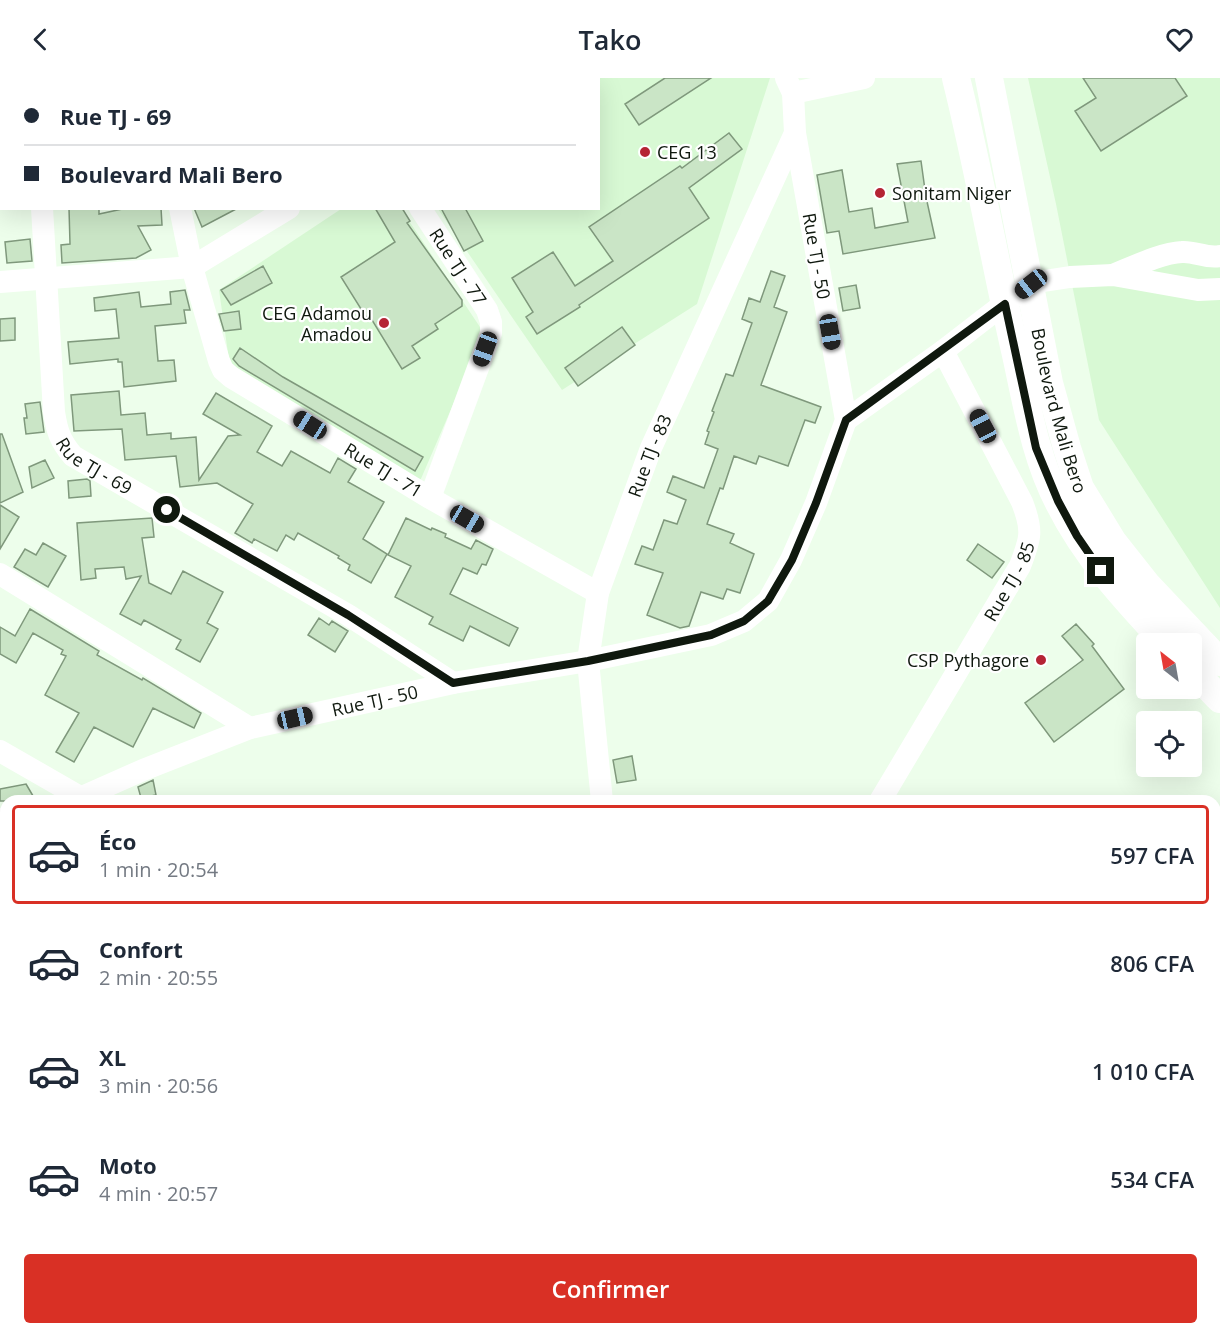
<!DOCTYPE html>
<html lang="fr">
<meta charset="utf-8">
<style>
body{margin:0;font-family:"Open Sans",sans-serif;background:#f2f2f3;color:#1f2937;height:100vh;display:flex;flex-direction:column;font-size:22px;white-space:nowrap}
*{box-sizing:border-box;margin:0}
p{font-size:20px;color:#747a83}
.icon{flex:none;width:33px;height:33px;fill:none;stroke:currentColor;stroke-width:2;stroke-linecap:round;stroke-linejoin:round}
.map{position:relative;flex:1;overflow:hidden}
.side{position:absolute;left:0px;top:717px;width:1221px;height:540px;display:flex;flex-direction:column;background:#fff;border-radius:18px 18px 0 0;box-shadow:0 6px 24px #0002}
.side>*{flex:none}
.banner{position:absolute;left:0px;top:0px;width:600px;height:132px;box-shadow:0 6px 24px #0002;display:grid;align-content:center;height:132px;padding:0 24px;background:#fff}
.needle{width:39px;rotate:329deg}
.controls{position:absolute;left:1136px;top:555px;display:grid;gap:12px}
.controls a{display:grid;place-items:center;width:66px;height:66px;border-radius:6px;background:#fff;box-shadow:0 6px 24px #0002;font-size:30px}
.end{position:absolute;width:27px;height:27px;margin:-14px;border:8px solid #0f180e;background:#fff;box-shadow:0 0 0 3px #fff}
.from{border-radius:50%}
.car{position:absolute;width:18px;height:36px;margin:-18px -9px;border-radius:8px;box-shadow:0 0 4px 2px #0007;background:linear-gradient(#222 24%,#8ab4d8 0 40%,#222 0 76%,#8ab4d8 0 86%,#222 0)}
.banner b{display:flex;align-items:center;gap:21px;height:57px;font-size:22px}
.banner b+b{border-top:2px solid #e0e1e3}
.banner i{width:15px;height:15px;background:#1f2937}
ul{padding:10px 0 0;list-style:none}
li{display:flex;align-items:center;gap:18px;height:99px;margin:0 12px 9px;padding:0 12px;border:3px solid transparent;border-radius:6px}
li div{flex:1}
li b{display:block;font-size:22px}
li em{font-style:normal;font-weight:600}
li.on{border-color:#d93025}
li>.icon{width:54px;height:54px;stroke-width:1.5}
.primary-button{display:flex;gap:12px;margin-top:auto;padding:12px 24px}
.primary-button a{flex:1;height:69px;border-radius:6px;background:#d93025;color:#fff;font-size:24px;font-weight:600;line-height:69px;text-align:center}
header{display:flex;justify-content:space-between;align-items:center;height:78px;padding:0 24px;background:#fff;font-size:27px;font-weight:600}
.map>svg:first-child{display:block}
.built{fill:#d8f9d4}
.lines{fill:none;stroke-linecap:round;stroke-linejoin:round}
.stream{stroke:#a3e49b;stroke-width:5}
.building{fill:#cae5c6;stroke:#7f987c;stroke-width:1.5}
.minor{stroke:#fff;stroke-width:22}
.major{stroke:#fff;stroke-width:28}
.highway{stroke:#fff;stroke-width:32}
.rail-casing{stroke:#293328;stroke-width:7}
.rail{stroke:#fff;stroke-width:4.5;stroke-dasharray:14;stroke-linecap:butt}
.route{stroke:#0f180e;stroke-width:8}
.poi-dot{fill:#b52434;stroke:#fff;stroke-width:2}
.labels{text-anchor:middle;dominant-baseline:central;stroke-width:4.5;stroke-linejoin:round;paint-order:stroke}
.poi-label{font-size:18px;fill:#0f180e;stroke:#fff;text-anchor:start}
.street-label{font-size:18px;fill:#0f180e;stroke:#fff}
</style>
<header><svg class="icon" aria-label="back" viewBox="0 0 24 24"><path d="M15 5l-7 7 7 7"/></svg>Tako<svg class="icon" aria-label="heart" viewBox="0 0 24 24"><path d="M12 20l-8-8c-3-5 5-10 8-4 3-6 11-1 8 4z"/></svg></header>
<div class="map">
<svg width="1220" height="1257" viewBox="0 0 1220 1257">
<rect width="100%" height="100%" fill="#edfeeb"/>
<path class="built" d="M540 0H770L697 226 562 312 438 131 598 130V2L538 1Z
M1028 0H1220V530L1099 342 1056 126Z
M341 131H401L484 255 420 403 231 296 219 212Z"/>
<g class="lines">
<path class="stream" d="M209 1257 210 1251"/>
</g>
<path class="building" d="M665 0H711L639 47 625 26Z
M1083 0H1175L1187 18 1101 73 1075 33 1096 20Z
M729 55 742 71 689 110 709 140 579 227 580 229 537 256 526 239 533 234 512 200 553 174 575 208 613 183 589 149 680 88 682 90Z
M921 83 926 119 935 160 843 176 839 153 827 155 817 97 842 92 849 134 872 130 875 150 908 144 897 86Z
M69 130H99V136L127 130H161L162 147 138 148 151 172 136 180 62 185 61 167 70 166Z
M194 130H238L202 149Z
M375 130H402L410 143 407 145 462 222V228L435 246 438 251 412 268 420 280 402 291 369 237 366 239 341 199 395 164Z
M441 130H465L483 163 464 173Z
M30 161 32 183 7 185 5 164Z
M263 188 272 205 231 227 221 212Z
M771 193 785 198 774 229 787 234 761 307 821 329 815 345 805 342 788 388 759 378 756 386 734 378 723 411 720 410 707 446 734 456 730 465 754 476 740 515 727 511 723 521 701 514 689 548 680 550 647 537 663 495 635 486 642 468 653 472 664 442 677 446 686 422 667 414 673 398 704 410 718 371 705 366 709 354 707 353 714 334 712 333 726 296 733 298 752 245 742 241 749 220 760 224Z
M856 207 860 230 843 233 839 210Z
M185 212 190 232H184L186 245 155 248 158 283 174 282 176 303 124 309 122 284H118V281L70 286 68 264 119 260 116 231 95 233 94 220 139 214 141 229 171 226 170 214Z
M239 233 241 251 224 253 219 236Z
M15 240V262L0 263V241Z
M622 249 635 267 578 308 565 290Z
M240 270 283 299 423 379 415 393 239 288 233 281Z
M119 313 121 337 145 335 147 357 171 355V361L196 359 199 402 228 358 240 357 203 336 216 315 272 348 257 374 282 388 291 373 330 395 338 380 356 391 348 404 384 424 363 461 387 476 371 505 348 492 350 487 338 480 339 478 298 455 294 462 286 457 277 473 254 461 252 465 235 455 253 426 217 405 180 409 176 378 125 382 122 351 74 353 71 317Z
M40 324 44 354 26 356 24 340H27L25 326Z
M0 356H2L23 414 0 425Z
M45 382 54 400 32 410 29 389Z
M87 401 90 403 91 418 69 420 68 403Z
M0 427 19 439 0 471Z
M152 440 154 459 142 460 149 505 171 516 183 493 223 514 207 545 218 551 200 584 176 571 181 562 144 542 141 547 120 536 141 498 126 501 124 489 95 491 96 500 81 502 77 445Z
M406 440 431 452 432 450 446 456 445 459 471 471 476 462 493 471 486 487 482 486 477 496 463 490 450 516 518 550 509 568 470 548 463 563 429 546 433 539 395 519 411 488 388 477Z
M43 465 66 478 48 509 14 489 25 471 36 477Z
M978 466 1004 484 992 500 967 482Z
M30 531 99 573 97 577 142 602 143 600 201 635 194 650 153 630 133 669 94 649 74 684 56 674 79 635 45 617 66 578 61 576 63 572 33 555 16 585 0 576V549L15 558Z
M319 540 329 547 332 543 348 553 335 574 308 557Z
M1076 546 1094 566 1092 568 1124 611 1054 664 1025 625 1083 582 1062 558Z
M632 678 636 702 617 705 613 682Z
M153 702 156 717 141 720 138 709Z
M26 706 36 723H0V711Z"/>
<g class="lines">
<g class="minor">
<path d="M33 0V2"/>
<path d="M167 0 168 2"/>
<path d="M334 0 335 2"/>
<path d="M489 2 492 0"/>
<path d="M793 15 864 0"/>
<path id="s1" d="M42 130 54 334C57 353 60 363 73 378L348 537 453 605"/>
<path id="s2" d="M180 130 192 189 219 283 223 292 231 299 430 420 598 515"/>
<path id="s3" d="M420 130 487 232 491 244V255L485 271 430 420"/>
<path d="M1113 197C1133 189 1161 175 1182 174 1195 173 1207 181 1220 178"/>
<path d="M0 204 192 189 289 130"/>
<path d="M846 342 943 273 1031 205 1070 199 1113 197 1198 212 1220 211"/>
<path d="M0 496 250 650"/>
<path d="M0 673 87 723"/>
<path id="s4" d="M68 723 82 719 143 692 250 650 453 605 588 583 711 557 744 543 768 523 791 482 816 425 846 342 795 55 793 15 786 0"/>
<path id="s5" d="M602 723 588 583 598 515 651 370 795 55"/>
<path id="s6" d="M880 723 1020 488C1031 460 1033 452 1022 424L943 273"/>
<path d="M0 741 6 740"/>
<path d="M1215 811 1220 808"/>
<path d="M1215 1034 1220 1036"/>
<path d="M844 1251 865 1257"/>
<path d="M329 1257 333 1251"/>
<path d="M476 1257 480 1251"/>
<path d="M567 1257 570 1251"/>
<path d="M722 1257 724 1251"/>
<path d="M939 1257 941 1251"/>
<path d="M1061 1257 1062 1251"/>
</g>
<g class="major">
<path d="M956 0C979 92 995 185 1016 277 1027 327 1035 379 1059 425 1086 479 1126 522 1167 566"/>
<path id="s7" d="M989 0 1049 305 1067 370 1080 410 1113 464 1147 507 1220 584"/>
<path d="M1191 591 1220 621"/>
<path d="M1215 836 1220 834"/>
<path d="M0 893 6 892"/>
<path d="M1215 936 1220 937"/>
<path d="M1215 963 1220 967"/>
<path d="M0 974 6 973"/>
</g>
<path class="highway" d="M1215 857H1220
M1215 904 1220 905
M0 910 6 909
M0 951 6 950"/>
<g class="rail-casing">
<path id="rail" d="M1215 880H1220
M0 932 6 931"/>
</g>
<use href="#rail" class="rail"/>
</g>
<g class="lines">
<path class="route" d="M167 432 348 537 453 605 588 583 650 570 711 557 744 543 768 523 792 482 816 425 846 342 1005 226 1036 370 1058 423 1077 458 1101 493"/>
</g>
<g class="poi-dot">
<circle cx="645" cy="74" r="6"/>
<circle cx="880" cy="115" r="6"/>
<circle cx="384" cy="245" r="6"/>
<circle cx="1041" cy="582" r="6"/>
</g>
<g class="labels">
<g class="poi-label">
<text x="657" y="74">CEG 13</text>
<text x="892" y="115">Sonitam Niger</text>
<text x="372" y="235" text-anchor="end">CEG Adamou<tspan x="372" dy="21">Amadou</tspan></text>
<text x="1029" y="582" text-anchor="end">CSP Pythagore</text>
</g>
<g class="street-label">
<text transform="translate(817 178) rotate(80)">Rue TJ - 50</text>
<text stroke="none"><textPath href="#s3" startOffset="70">Rue TJ - 77</textPath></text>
<text stroke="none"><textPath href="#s7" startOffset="340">Boulevard Mali Bero</textPath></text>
<text stroke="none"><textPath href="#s5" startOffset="356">Rue TJ - 83</textPath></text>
<text stroke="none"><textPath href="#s1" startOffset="276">Rue TJ - 69</textPath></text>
<text stroke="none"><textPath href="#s2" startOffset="357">Rue TJ - 71</textPath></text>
<text stroke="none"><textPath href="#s6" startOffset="255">Rue TJ - 85</textPath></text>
<text stroke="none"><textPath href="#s4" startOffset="324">Rue TJ - 50</textPath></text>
</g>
</g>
</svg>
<div class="controls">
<a><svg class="needle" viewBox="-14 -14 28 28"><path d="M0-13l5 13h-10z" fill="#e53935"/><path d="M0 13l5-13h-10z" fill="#747a83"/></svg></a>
<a><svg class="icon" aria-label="locate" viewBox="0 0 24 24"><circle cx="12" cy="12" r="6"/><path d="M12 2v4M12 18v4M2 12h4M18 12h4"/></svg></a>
</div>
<i class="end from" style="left:167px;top:432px"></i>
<i class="end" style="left:1101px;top:493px"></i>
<i class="car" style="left:1031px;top:206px;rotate:232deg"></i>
<i class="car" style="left:830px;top:254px;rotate:170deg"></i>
<i class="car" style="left:485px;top:271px;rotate:200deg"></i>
<i class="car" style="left:310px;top:347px;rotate:302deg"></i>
<i class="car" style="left:983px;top:348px;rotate:332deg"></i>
<i class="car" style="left:467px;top:441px;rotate:120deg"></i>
<i class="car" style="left:295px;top:640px;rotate:77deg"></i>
<div class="banner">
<b><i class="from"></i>Rue TJ - 69</b>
<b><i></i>Boulevard Mali Bero</b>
</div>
<section class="side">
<ul>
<li class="on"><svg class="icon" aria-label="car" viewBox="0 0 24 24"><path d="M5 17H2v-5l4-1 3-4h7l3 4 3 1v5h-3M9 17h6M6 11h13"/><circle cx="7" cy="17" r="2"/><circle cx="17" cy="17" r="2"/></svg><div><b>Éco</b><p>1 min · 20:54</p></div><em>597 CFA</em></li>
<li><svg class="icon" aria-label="car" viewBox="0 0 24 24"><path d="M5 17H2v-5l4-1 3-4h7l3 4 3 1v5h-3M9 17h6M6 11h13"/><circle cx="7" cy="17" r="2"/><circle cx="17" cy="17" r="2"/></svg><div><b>Confort</b><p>2 min · 20:55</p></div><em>806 CFA</em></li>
<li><svg class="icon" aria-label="car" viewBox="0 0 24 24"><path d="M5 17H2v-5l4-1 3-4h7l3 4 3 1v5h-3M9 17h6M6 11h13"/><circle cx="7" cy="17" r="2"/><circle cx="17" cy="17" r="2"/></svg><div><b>XL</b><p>3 min · 20:56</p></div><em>1 010 CFA</em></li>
<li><svg class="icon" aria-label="car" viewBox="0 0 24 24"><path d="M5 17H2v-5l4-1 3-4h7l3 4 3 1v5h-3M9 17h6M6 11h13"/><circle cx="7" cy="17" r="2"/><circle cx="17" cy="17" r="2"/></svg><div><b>Moto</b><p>4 min · 20:57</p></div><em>534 CFA</em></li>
</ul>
<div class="primary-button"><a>Confirmer</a></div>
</section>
</div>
